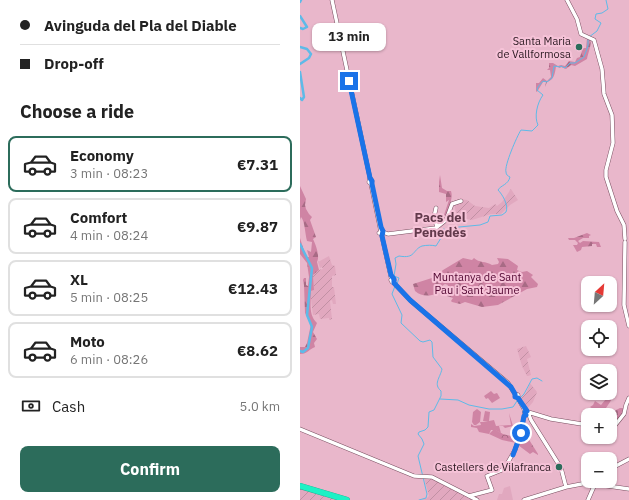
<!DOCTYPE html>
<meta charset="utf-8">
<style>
body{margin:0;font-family:"IBM Plex Sans",sans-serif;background:#f2f2f2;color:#222;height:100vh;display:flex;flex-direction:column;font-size:15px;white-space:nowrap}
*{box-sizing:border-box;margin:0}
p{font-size:13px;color:#767676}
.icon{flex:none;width:22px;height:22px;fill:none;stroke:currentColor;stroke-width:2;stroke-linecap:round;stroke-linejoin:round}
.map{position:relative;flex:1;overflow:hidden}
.drawer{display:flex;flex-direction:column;background:#fff;width:300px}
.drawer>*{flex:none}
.banner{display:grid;align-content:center;height:88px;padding:0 20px;background:#fff}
.needle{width:26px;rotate:26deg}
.fabs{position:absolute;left:281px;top:276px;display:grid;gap:8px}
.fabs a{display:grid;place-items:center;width:36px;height:36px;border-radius:8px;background:#fff;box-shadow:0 1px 3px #0004;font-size:20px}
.end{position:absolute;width:18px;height:18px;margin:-9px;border:5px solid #1a73e8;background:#fff;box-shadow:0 0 0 2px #fff}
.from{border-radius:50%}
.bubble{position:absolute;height:28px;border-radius:8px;background:#fff;box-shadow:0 1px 3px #0004;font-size:13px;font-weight:700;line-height:28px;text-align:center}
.banner b{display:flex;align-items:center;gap:14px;height:38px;font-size:15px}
.banner b+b{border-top:1px solid #e0e0e0}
.banner i{width:10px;height:10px;background:#222}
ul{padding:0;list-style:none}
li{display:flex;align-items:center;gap:12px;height:56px;margin:0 8px 6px;padding:0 12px;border:2px solid #e0e0e0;border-radius:8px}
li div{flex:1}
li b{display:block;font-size:15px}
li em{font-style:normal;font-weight:700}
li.current{border-color:#2c6c5b}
li>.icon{width:36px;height:36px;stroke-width:1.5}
h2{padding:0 20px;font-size:18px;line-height:48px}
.pay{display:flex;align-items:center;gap:10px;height:44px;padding:0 20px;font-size:15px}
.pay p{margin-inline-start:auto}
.button{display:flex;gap:8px;margin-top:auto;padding:8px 20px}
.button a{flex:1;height:46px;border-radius:8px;background:#2c6c5b;color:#fff;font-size:16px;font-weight:700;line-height:46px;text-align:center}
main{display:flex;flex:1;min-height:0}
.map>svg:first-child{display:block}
.built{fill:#e1a8bf}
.industrial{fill:url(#industrial-furrows)}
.grass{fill:#cf84a4}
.forest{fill:url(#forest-firs)}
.cemetery{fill:url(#cemetery-stones)}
.park{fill:url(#park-crowns)}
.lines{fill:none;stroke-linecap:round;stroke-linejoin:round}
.stream{stroke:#5ebae8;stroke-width:1}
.river{stroke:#5ebae8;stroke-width:2.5}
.secondary-casing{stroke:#794e60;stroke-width:4.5}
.highway-casing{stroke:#22a58b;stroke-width:6}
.secondary{stroke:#fff;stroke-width:3.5}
.highway{stroke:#1ef1c5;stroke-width:5.5}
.route{stroke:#1a73e8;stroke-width:5}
.poi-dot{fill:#2c6c5b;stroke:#f6c3d8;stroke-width:1.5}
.labels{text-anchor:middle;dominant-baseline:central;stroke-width:4;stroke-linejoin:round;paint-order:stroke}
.poi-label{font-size:11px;fill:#2a1820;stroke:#f6c3d8;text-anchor:end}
.park-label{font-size:11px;fill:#4f042f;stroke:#f6c3d8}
.quarter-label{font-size:13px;font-weight:bold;fill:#633a4c;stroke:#f6c3d8}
</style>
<main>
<section class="drawer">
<div class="banner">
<b><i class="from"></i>Avinguda del Pla del Diable</b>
<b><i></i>Drop-off</b>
</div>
<h2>Choose a ride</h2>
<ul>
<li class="current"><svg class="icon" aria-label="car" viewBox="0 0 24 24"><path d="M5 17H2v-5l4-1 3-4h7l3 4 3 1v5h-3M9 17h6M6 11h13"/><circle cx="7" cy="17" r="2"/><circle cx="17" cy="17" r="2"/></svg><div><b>Economy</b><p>3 min · 08:23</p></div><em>€7.31</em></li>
<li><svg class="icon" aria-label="car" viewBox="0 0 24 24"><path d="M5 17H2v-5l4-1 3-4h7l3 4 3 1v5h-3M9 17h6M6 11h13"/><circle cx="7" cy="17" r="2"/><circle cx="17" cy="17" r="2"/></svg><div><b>Comfort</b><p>4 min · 08:24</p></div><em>€9.87</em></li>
<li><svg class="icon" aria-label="car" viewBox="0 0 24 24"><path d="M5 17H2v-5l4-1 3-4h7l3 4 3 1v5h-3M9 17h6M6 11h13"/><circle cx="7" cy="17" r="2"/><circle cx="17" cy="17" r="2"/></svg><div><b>XL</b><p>5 min · 08:25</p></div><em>€12.43</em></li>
<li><svg class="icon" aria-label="car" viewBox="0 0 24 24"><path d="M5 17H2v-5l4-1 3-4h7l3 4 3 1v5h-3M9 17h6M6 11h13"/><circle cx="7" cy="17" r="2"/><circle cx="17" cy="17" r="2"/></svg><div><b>Moto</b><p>6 min · 08:26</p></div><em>€8.62</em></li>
</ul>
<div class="pay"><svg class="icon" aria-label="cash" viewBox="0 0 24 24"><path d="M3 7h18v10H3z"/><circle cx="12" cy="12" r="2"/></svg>Cash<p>5.0 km</p></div>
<div class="button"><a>Confirm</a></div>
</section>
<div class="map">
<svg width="329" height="500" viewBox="0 0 329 500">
<defs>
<pattern id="industrial-furrows" width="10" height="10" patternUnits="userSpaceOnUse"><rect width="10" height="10" fill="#e1a8bf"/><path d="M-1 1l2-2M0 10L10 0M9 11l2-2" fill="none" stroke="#c190a4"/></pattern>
<pattern id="forest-firs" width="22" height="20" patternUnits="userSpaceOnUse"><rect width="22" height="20" fill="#cf84a4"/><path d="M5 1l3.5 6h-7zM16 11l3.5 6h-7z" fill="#a86b85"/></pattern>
<pattern id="cemetery-stones" width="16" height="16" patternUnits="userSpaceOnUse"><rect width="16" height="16" fill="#cf84a4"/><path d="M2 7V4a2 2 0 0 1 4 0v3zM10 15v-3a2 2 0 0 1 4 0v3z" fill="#a86b85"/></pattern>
<pattern id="park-crowns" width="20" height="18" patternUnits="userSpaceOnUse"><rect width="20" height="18" fill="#cf84a4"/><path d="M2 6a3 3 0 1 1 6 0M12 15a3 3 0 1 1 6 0" fill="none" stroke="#a86b85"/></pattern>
</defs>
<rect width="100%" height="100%" fill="#e9b7cb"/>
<path class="built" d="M210 486 213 500H197L199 494H202L204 488Z"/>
<path class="industrial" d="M211 189 218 200 210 205 201 214H191L172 220 162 218 157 220 154 201 160 199 167 200 175 206 189 208 195 204 197 206 202 202Z
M29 256 32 265 35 266 36 275 32 276V287H34L36 304H33L32 300 30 301 32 319 29 320V318L20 319 19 314 13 315 11 299V291L14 290 13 275 19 270 23 269 22 267 20 268 18 262Z
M226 346 231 357 227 359 231 375 228 376H227L222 366 217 349Z
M230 383 237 392 233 402 227 409 220 399 226 393Z
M130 477 176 500H121L127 498 129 496 124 478Z
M0 488 41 500H0Z"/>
<path class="grass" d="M191 391 194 394 197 393 200 398 192 403 188 398 186 399 184 396Z
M311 393 312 399 306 408 310 411 297 415 298 412 290 407 293 405 295 401 301 405Z
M177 409 181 412 180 422H188L183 421 185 411 190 412 189 421 194 420 196 426 211 425 209 413 213 426 205 428 203 426H199L201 433 195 430H191L189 434 179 432 177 428 171 427V424L174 426 181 425 180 422 176 425H174L172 422 173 412Z"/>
<path class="forest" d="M287 38H290V43L291 39C291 47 288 53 287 59L275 66 271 65 266 69 261 67 260 68 256 66C255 74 254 80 247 82L245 87 246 82H243L237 92 236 91V83H239L243 78 247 81 251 77 250 70H247L249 68V63H253L258 66 261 65 265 66 269 61 275 62 277 58 280 57 283 48H286Z
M140 175 142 188 147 191H151C153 197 150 201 151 206L145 217 144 215 149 200 146 202V194L139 192V182Z
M0 186 6 199 5 205 6 209 9 214 12 217 10 220 16 237 13 239C16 245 20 256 17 262L19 270 13 275 14 290 11 291C11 301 8 315 17 323L13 332 17 339 14 343 15 347C9 349 8 354 0 354V347H5L7 343 11 324 5 313 4 285 3 280 4 278H6V285L8 286 9 277 7 263 0 254V238L6 257H9L7 250 11 252 12 242 7 241C5 234 5 221 1 217L0 220Z
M287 233 291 235 289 236V238H283L278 241 280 243 283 241 299 242 301 247H297L296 244H292V246L282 247 281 250 277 252 273 245H277L278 243 275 240H269L268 238H274Z
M163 258 172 260 174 258C179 263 186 261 192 265L198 264 199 262 197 258 208 259 218 266 217 270 222 272 227 271 233 275 231 277 238 284 237 287 227 289 198 305 182 307 165 302 160 304 152 302 151 301 153 298 144 295 148 285 145 284 142 286 140 290H137V294C129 296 122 297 115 291L113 284 135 277 143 270Z"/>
<path class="cemetery" d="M320 408H324V412L314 426 310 423V413Z"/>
<path class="park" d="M194 429 203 434 219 438 216 443 202 440 189 434Z
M223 430 238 454V455L233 452 230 454 218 445Z"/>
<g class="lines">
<path class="stream" d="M289 37 297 31 301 23 295 19 296 14 302 13 308 9 306 0
M97 284 99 278 94 276 96 264 95 258 99 256C116 259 112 250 122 246 127 245 132 245 136 246L141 238V230L144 229 150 233H153L156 228 159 227 180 225 188 222 190 216 202 215 206 212C209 205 202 194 198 190 201 185 208 185 210 177 208 176 206 175 206 172 204 166 217 136 221 130L232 131 238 125C234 117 237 103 243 95L237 90 238 87 243 81 247 82 252 78 254 66 260 67 261 66 265 68 270 63H275L284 57 288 46V40
M95 286 92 294 102 315 101 323 120 341 123 342 130 340 132 342 133 357 142 369C140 378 133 384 141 391V396L134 410 129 412 128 427 125 430 119 432 118 434 122 439 124 444 118 456 127 494 126 498 119 500
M220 398 224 394 232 379 237 378 242 381
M140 399 158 400 169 405 189 409H202L213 407 217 401"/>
<path class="river" d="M0 2 1 0
M0 16 7 27 3 29 0 28
M0 47 7 49 11 54 9 58 0 64
M0 72 4 97 2 100 0 98
M0 244 12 268 7 315 12 327 8 348 3 352 0 351"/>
<g class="secondary-casing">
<path id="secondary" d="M32 0 70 178 69 182 71 184
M267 0 277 19 281 34 294 40 302 69 304 94 312 115 313 143 306 170V177L317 211 324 225 325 239
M70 178 72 181 71 184 81 232
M136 208 134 217 137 227
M81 232 91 277 94 280 92 282
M79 233 83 232 88 234 136 228 146 220 152 204 161 201
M325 242 324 305 329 326
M91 280 111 301 208 383 215 394 218 395V398L224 409 225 414H228
M228 412 231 420 261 468 266 487
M228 412 251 419 288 425
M0 429 114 476 132 477 177 500
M222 429 223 428 222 426 225 413
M312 429 324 414 326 405 329 398
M207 464 215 450 222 429
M310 469 329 459
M169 496 192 490 187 476 202 470 206 465
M224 500 266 487 287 483 329 489
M288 500 295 484"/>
</g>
<g class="highway-casing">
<path id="highway" d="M0 486 47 500"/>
</g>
<use href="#secondary" class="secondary"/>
<use href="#highway" class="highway"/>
</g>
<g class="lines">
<path class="route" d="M49 81 70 178 72 181V184L81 227 83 231 82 236 91 275 94 279V283L110 300 211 387 215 394V397L218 398 227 411 225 412 226 415 224 416 222 426 223 428 213 455 221 433"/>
</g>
<g class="poi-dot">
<circle cx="279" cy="47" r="4"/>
<circle cx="259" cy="467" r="4"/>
</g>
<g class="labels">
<g class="poi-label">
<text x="271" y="41">Santa Maria<tspan x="271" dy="13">de Vallformosa</tspan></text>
<text x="251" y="467">Castellers de Vilafranca</text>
</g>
<g class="park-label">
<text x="177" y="277">Muntanya de Sant<tspan x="177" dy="13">Pau i Sant Jaume</tspan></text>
</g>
<g class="quarter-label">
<text x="140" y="217">Pacs del<tspan x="140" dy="15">Penedès</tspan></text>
</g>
</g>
</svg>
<div class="fabs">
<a><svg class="needle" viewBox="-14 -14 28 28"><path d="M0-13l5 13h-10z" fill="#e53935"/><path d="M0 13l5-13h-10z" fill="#767676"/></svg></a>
<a><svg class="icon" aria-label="locate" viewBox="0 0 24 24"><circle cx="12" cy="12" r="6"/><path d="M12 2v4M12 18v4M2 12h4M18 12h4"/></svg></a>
<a><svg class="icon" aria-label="layers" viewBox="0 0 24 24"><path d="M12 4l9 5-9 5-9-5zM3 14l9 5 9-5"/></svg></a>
<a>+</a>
<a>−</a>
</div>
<i class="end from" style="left:221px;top:433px"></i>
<i class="end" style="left:49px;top:81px"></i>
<div class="bubble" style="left:12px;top:23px;width:74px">13 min</div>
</div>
</main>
